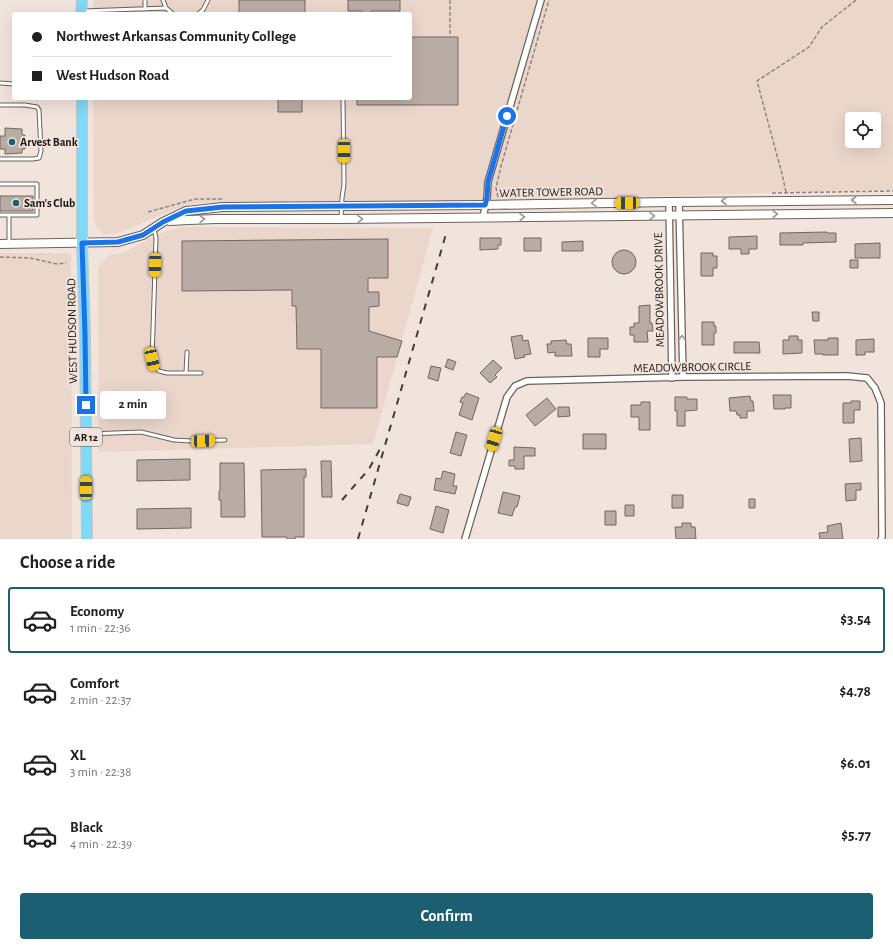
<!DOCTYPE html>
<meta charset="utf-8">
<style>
body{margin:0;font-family:"Alegreya Sans",sans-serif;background:#f6f6f6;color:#202124;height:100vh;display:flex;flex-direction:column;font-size:15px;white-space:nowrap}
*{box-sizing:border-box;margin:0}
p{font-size:13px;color:#757577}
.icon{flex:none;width:22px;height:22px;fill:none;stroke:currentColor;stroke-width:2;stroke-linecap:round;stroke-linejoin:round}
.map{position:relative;height:539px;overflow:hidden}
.drawer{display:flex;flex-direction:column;background:#fff;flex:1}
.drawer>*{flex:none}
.banner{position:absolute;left:12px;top:12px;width:400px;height:88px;border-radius:4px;box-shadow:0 4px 16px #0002;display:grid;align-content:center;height:88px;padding:0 20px;background:#fff}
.fabs{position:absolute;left:845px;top:112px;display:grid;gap:8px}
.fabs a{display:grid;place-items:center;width:36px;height:36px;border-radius:4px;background:#fff;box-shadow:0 4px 16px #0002;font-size:20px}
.end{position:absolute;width:18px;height:18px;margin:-9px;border:5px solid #1a73e8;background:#fff;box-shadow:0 0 0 2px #fff}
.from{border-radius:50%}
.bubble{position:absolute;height:28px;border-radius:4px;background:#fff;box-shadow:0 4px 16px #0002;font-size:13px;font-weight:600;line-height:28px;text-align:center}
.car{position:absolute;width:12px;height:24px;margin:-12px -6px;border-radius:5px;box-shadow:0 0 3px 1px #0007;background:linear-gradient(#f5c518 24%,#345 0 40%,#f5c518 0 76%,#345 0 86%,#f5c518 0)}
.banner b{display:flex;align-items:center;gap:14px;height:38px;font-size:15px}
.banner b+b{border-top:1px solid #e0e0e0}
.banner i{width:10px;height:10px;background:#202124}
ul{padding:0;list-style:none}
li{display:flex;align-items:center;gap:12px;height:66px;margin:0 8px 6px;padding:0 12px;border:2px solid transparent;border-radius:4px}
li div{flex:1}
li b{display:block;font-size:15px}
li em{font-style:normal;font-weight:600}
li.active{border-color:#1c5f73}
li>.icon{width:36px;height:36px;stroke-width:1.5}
h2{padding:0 20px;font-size:18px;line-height:48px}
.action{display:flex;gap:8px;margin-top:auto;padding:8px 20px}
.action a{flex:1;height:46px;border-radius:4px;background:#1c5f73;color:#fff;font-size:16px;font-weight:600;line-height:46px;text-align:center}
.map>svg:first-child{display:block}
.built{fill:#ebd6cb;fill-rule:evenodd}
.building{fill:#b9aca5;stroke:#726760}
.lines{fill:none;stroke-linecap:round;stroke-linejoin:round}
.lane-casing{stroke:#6d625b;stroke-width:5}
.street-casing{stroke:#6d625b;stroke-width:8}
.secondary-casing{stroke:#6d625b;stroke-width:10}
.highway-casing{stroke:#c8c7c6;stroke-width:12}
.path{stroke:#908681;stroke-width:1.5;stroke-dasharray:4 2;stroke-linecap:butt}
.lane{stroke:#fff;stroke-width:3}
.street{stroke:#fff;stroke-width:5.5}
.secondary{stroke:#fff;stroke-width:8}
.highway{stroke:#7fd9f7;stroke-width:10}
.rail{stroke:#423b38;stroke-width:2;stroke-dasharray:7 7;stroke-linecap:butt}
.oneway{stroke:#989695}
.route{stroke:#1a73e8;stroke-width:5}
.poi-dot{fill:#1c5f73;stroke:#f1e4dc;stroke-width:1.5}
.labels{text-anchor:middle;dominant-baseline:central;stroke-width:3.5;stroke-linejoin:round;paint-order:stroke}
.shield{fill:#f1e4dc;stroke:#5a534f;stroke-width:1}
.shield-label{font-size:11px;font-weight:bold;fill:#1a1513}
.poi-label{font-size:12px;font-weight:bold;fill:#1a1513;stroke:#f1e4dc;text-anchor:start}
.street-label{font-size:12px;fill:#1a1513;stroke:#f1e4dc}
</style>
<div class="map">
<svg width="893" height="539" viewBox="0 0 893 539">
<rect width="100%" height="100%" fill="#f1e4dc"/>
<path class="built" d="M93 0H893V190L758 193 501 201 196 203 175 209 129 229 114 234H103L96 227 94 219 93 98H410V14H93ZM852 119H874V141H852Z
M182 227 433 228 373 444 99 452 98 268 108 256 124 252 161 233Z
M0 253H71L72 539H0Z"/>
<path class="building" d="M239 0H305V14H239Z
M348 0H400V11H371V13H362V11H348Z
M410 37H458V105H357V98H410Z
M278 98H302V112H278Z
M5 128 22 129V135H25V149H22V153L5 154V149H0V136H5Z
M0 196H33V211H0Z
M827 232V233H836V242L803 243V245H780V233Z
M757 236V249H749V254H741V249H729V237Z
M480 238H501V245H498V249L480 250Z
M524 238H541V251H524Z
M388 239V278H368V292H379V306L369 307V331L402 341 397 357H377V408H321V349H297L296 306H292V290L182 291V241Z
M583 241V251H562V242Z
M880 243V258H855V244Z
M612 262a12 12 0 1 1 24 0a12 12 0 1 1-24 0Z
M701 253H713V256H717V268H713V276H701Z
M850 260H858V268H850Z
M650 305V323H652L653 331H647L648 342H634V335H630V327H634V323H639V306Z
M812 312H819V321H813Z
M702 322H714V326H716V333H714V345H702Z
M522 335 523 341 528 340 531 354 524 355 525 357 515 359 511 337Z
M789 336H798V340H802V353L783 354V340H789Z
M588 338H608V349H600V357H588Z
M828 338H838V355H823V354H815L814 340H828Z
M874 339V352H865V355H856V340Z
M566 340 567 344H571L572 356H555V352L548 353 547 344H551V341Z
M734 342H759L760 353H734Z
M448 359 456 362 453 370 445 367Z
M493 360 502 368 495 375 497 377 490 383 480 373Z
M431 366 441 368 438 381 428 378Z
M466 393 479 398 472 420 459 415 463 403 460 402 462 397H464Z
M773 395H791V408H785V409H774Z
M750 396 751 401H753L754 411H747V418H740V415H737L736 411H730L729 398Z
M675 397H687V399H697V410L685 411V426H677V411H675Z
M547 398 556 409 535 426 526 415Z
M851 401H860V410H854V423H843V403H851Z
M641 402H650V430H639V417H631V405H641Z
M558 407H569L570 416 558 417Z
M456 432 467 435 461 456 450 453Z
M583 434H606V449H583Z
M861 438 862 461 850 462 849 439Z
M514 447 535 448V456H524V469H515V466H509V460H514Z
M190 459V480L137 481V460Z
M321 461H331L332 497H322Z
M220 463H244L245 517H221V500H219V491H220Z
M306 469V477H304V537H295V539H287V537H262L261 470Z
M443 471 455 474 453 486H457L455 494 434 490 436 478 441 479Z
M861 483V490H856V500L846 501 845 484Z
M503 492 520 496 517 507H515L512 516 498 513Z
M400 494 411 497 408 506 397 503Z
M672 495H683V508H672Z
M749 499H755V508H749Z
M625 505H634V516H625Z
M436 506 449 510 443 533 430 529Z
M191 508V528L137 529V509Z
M605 511H616V525H605Z
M682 523H691V527H695L696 539H676L675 527H682Z
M841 523 843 539H820L819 533 828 532 827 526Z"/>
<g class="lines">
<g class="lane-casing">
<path id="lane" d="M145 0V9
M163 0 166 8 173 14
M83 11 166 8
M198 14 203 10 208 0
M0 83 14 84
M0 105H25L37 107 39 110 41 151 39 158 33 159H0
M0 184H37V215H0
M9 215V243
M341 218 342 198 344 184 343 98
M154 229 156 238 152 359 154 367 159 371 167 373H201
M186 373 187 352
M88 434 141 432 174 440 192 441 225 440"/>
</g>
<g class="street-casing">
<path id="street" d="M669 202 672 378
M679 202 683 377
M483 218 487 198 488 182 541 0
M465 539 507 397 515 386 527 381 683 377 847 376 867 378 875 388 881 403 882 537 881 539"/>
</g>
<g class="secondary-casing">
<path id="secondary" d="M170 221 189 220 216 219H341L893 213
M0 244 118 242 143 235 163 222 186 211 223 207 485 205 669 202 893 200"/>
</g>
<g class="highway-casing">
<path id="highway" d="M81 14 82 0
M82 98V243L85 334 87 539"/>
</g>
<path class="path" d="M450 0V37
M786 192 782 174 757 81 809 47 822 27 856 0
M772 193 893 191
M498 197 496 188 501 166 549 0
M148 212 195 199H224
M0 257 30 258 57 264 66 263"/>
<use href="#lane" class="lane"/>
<use href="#street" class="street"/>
<use href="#secondary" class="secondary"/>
<use href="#highway" class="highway"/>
<path class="rail" d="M342 500 369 469 380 449
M358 539 446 234"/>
</g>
<defs><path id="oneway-chevron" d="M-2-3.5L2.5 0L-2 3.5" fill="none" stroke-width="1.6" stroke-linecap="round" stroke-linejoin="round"/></defs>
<g class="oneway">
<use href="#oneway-chevron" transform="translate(854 200) rotate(180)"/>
<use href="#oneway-chevron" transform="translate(724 201) rotate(180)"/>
<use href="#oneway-chevron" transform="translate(594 203) rotate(179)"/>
<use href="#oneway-chevron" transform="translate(775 214) rotate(-1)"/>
<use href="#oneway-chevron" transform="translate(652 216) rotate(-1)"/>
<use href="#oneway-chevron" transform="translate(522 217) rotate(-1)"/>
<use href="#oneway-chevron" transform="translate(202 219) rotate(-1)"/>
<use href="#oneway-chevron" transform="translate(360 219) rotate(-1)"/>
<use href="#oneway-chevron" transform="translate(682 338) rotate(-91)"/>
</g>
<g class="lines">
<path class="route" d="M86 405 85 334 82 243 118 242 143 235 163 222 186 211 223 207 485 205 487 198 488 182 507 116"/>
</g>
<g class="poi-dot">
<circle cx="12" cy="142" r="4"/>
<circle cx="16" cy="203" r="4"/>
</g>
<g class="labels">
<rect class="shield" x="70" y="428" width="32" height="18" rx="3"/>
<g class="shield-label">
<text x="86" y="437">AR 12</text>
</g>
<g class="poi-label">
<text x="20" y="142">Arvest Bank</text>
<text x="24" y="203">Sam's Club</text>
</g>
<g class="street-label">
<text transform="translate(551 192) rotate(-1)">WATER TOWER ROAD</text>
<text transform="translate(659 290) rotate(-91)">MEADOWBROOK DRIVE</text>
<text transform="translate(72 331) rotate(-91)">WEST HUDSON ROAD</text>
<text transform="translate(692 367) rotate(-1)">MEADOWBROOK CIRCLE</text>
</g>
</g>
</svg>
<div class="fabs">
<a><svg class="icon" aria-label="locate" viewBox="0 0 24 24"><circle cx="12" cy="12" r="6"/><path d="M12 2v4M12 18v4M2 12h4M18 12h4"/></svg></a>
</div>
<i class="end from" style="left:507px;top:116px"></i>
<i class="end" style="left:86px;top:405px"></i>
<div class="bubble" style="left:100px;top:391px;width:66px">2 min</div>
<i class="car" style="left:344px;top:151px;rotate:180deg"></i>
<i class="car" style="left:627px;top:203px;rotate:269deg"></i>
<i class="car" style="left:155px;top:265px;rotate:181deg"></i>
<i class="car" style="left:152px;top:359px;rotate:168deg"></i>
<i class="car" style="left:494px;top:439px;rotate:196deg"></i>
<i class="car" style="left:203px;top:441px;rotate:88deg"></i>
<i class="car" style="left:86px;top:488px;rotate:0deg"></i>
<div class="banner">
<b><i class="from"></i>Northwest Arkansas Community College</b>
<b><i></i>West Hudson Road</b>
</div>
</div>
<section class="drawer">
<h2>Choose a ride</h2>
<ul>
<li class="active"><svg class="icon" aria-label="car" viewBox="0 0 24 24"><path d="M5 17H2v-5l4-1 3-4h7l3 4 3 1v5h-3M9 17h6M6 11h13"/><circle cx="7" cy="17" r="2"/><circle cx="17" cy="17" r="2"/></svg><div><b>Economy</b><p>1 min · 22:36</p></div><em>$3.54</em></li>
<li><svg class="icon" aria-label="car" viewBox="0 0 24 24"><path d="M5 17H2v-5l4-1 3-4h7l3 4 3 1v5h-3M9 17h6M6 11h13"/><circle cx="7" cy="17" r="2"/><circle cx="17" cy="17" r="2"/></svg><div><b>Comfort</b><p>2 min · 22:37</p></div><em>$4.78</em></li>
<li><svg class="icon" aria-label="car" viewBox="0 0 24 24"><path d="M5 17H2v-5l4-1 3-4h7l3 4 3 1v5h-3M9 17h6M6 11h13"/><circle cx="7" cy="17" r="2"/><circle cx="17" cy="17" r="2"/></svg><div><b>XL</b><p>3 min · 22:38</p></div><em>$6.01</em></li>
<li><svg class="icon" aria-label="car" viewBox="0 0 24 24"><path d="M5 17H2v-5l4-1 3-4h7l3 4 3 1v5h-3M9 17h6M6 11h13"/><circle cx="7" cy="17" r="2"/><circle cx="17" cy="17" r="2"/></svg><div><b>Black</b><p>4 min · 22:39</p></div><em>$5.77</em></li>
</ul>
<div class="action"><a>Confirm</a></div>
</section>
